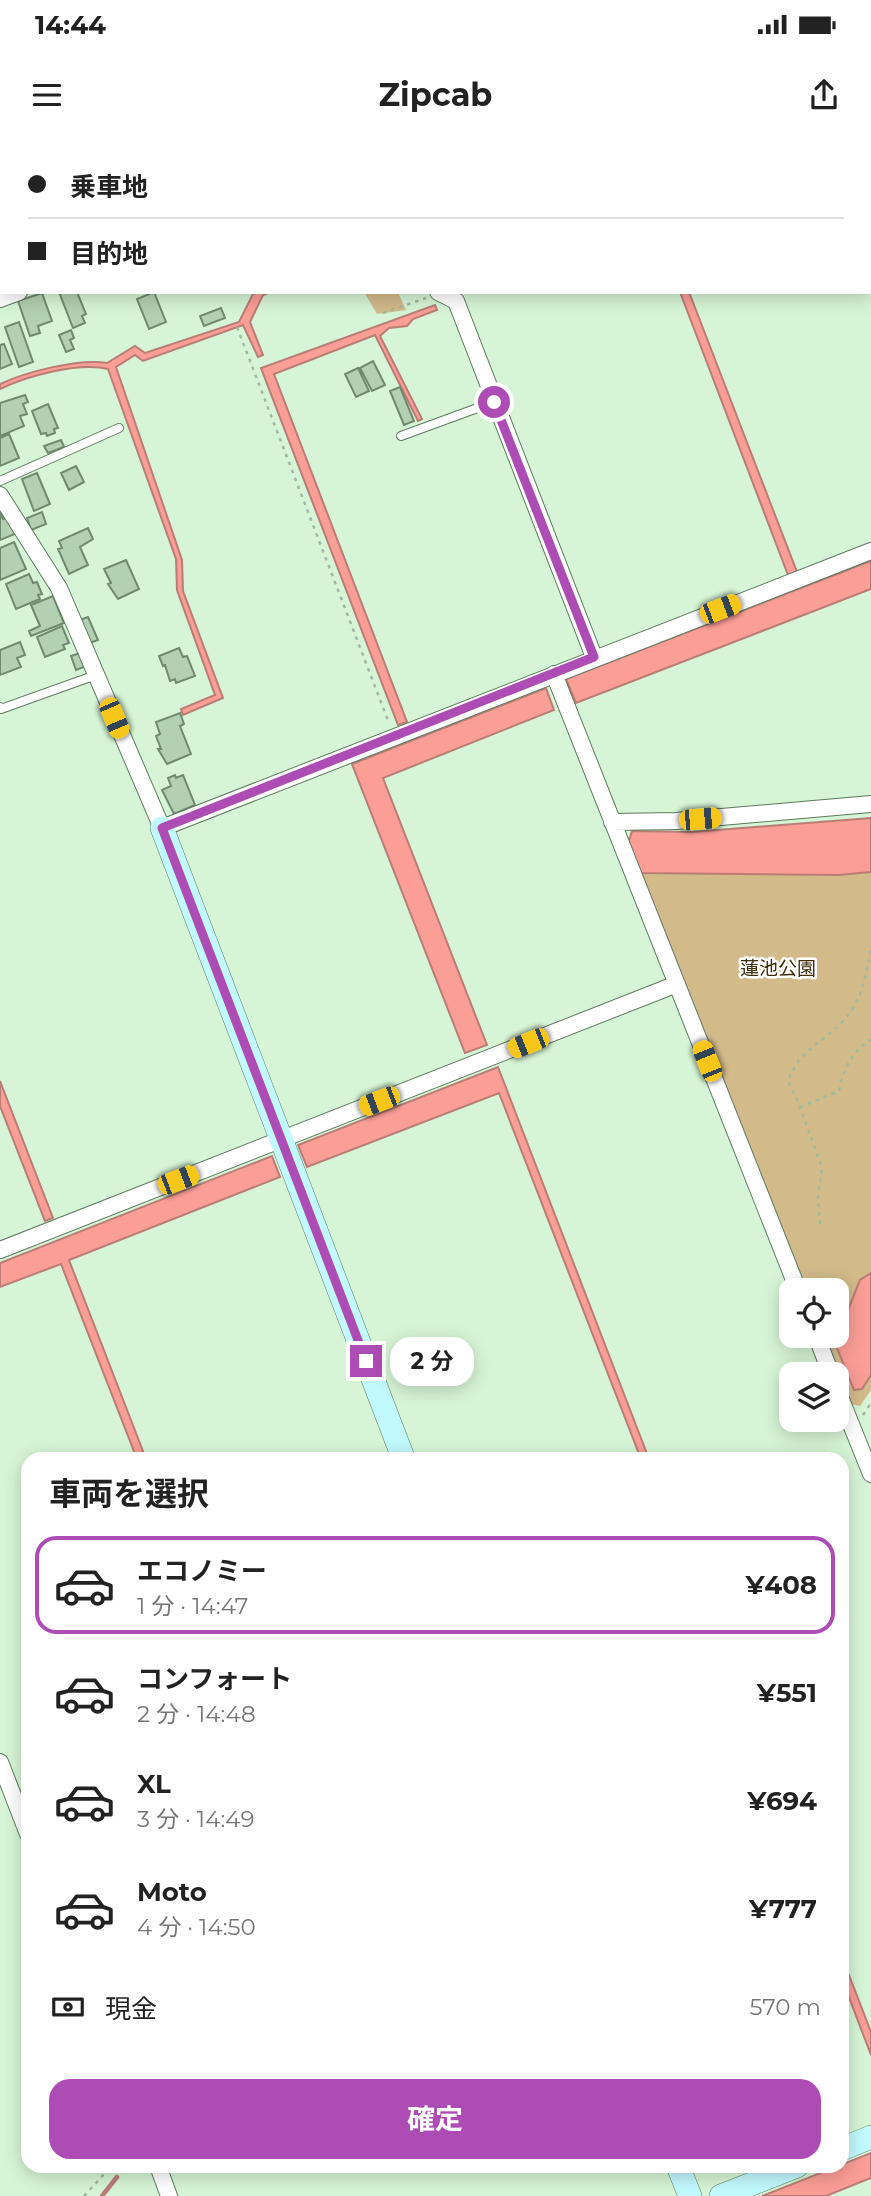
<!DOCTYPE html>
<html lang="ja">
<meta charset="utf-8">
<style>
body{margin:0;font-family:Montserrat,"Noto Sans JP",sans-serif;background:#f6f6f6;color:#222;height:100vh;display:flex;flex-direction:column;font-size:26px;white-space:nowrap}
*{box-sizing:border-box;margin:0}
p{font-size:23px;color:#767676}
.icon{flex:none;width:38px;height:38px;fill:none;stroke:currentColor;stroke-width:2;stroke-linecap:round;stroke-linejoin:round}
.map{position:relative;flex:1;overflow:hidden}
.side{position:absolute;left:21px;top:1312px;width:828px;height:721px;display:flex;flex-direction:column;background:#fff;border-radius:21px;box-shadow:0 4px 18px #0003}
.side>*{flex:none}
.banner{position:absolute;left:0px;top:0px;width:872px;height:154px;box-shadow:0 4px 18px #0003;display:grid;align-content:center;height:154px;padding:0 28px;background:#fff}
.buttons{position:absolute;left:779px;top:1138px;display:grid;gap:14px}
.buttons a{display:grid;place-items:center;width:70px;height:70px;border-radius:14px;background:#fff;box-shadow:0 4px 18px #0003;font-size:35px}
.end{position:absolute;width:32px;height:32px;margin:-16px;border:9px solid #ad4cb4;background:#fff;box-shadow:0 0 0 4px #fff}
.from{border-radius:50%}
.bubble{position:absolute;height:49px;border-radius:21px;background:#fff;box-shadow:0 4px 18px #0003;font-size:23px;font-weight:700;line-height:49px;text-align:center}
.car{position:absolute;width:21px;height:42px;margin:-21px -10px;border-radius:9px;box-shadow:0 0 5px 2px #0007;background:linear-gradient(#f5c518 24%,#345 0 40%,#f5c518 0 76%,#345 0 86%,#f5c518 0)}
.banner b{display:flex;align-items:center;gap:24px;height:66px;font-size:26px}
.banner b+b{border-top:2px solid #e0e0e0}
.banner i{width:18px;height:18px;background:#222}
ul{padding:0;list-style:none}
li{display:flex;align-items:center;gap:21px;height:98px;margin:0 14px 10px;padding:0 14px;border:4px solid transparent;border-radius:21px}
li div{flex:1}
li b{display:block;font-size:26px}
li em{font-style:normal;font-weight:700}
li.selected{border-color:#ad4cb4}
li>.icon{width:63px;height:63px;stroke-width:1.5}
h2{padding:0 28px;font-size:32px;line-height:84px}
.pay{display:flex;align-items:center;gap:18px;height:77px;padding:0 28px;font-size:26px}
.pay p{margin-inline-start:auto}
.primary-button{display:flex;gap:14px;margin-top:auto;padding:14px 28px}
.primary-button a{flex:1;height:80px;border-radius:21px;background:#ad4cb4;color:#fff;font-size:28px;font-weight:700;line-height:80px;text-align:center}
.status{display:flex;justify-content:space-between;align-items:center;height:49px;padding:0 35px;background:#fff;direction:ltr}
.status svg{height:19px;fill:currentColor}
header{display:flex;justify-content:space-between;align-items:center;height:91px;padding:0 28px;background:#fff;font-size:32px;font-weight:700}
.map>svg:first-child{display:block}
.green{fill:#d2ba8b}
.water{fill:#fa9e96;stroke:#ba7d74;stroke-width:2}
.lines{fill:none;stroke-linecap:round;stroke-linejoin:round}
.stream{stroke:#ba7d74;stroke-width:4.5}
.building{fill:#b2d0b2;stroke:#6f8a6f;stroke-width:2}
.lane-casing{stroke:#5e795e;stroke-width:10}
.street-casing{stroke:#5e795e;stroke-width:18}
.secondary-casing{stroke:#5e795e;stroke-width:24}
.path{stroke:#a0b9a0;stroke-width:2.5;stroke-dasharray:3.5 5;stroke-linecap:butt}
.lane{stroke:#fff;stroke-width:8}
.street{stroke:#fff;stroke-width:16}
.secondary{stroke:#c2f9fe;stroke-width:23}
.route{stroke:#ad4cb4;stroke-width:9}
.labels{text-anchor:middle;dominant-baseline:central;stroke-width:5;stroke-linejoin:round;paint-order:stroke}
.park-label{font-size:19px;fill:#3f2f0a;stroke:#fff}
</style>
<div class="status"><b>14:44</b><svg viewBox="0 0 49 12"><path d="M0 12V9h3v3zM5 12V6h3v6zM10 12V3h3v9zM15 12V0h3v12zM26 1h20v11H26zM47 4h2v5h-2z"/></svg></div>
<header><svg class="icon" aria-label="menu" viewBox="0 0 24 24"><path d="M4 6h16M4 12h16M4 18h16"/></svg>Zipcab<svg class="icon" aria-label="share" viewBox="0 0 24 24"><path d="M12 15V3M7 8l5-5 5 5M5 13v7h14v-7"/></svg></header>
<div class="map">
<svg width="871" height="2056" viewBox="0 0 871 2056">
<rect width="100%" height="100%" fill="#d6f5d6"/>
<path class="green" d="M364 152H398L406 170 377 174Z
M871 732V1133L860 1140 862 1249 871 1235V1250L860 1266 852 1264 824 1195H836V1150H806L641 733 838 735Z"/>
<path class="water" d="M254 152H271L263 155 250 182 263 215 258 217 243 185 143 221 135 215 116 227 182 420 183 451 223 558 183 575 181 569 215 555 177 450 176 419 108 229C78 222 27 236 0 249V244C26 232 79 218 107 223L135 206 145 213 239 182Z
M680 152H689L797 432 788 435Z
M435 165 437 170 413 179 407 186 389 188 380 196 422 279 418 281 375 195 274 234 407 582 398 585 261 228Z
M871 421V449L576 563 566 539Z
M546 548 554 570 383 638 487 905 465 913 352 624Z
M871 678V732L838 735 641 733 628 704 632 691 692 692Z
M498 927 649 1319H641L499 953 307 1027 298 1005Z
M0 941 53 1078 45 1081 0 966Z
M272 1016 280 1037 69 1120 146 1319H137L61 1124 0 1147V1123Z
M871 1133V1235L862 1249 854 1250 835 1203 860 1140Z
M842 1817 871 1892V1915L842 1839Z
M871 2013V2038L826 2056H762Z"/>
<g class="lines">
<path class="stream" d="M102 2056 117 2037"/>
</g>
<path class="building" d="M59 152H77L86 174 82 176 85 183 73 188Z
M154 152 166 182 149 189 137 159Z
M42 153 52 181 38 186 40 193 30 196 18 161Z
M221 168 225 178 204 186 200 176Z
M19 182 33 222 19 227 5 187Z
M71 190 74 198 70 200 74 209 66 212 59 195Z
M4 204 12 224 0 229V205Z
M373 221 385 245 372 251 360 228Z
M358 228 369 251 356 257 345 234Z
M400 247 414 281 404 285 390 251Z
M25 255 28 262 23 264 27 274 20 276 24 286 0 296V263Z
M48 264 58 288 54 289 55 293 47 296 46 293 41 294 32 271Z
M9 294 19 318 0 326V298Z
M61 300 64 307 48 313 44 306Z
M76 326 84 342 69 350 61 333Z
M37 333 50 364 34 371 22 339Z
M0 372 3 379 8 377 15 394 0 400Z
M42 372 46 384 31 390 27 378Z
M88 388 93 399 80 407 88 425 69 434 58 409 62 408 59 401Z
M14 402 26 429 0 440V408Z
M126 420 139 449 118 459 108 444 111 443 104 429Z
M29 434 33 443 37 442 42 454 38 455 40 459 16 469 6 444Z
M53 456 64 483 31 496 29 491 40 486 31 465Z
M88 477 98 500 90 503 80 480Z
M62 486 69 503 63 505 65 509 45 517 37 497Z
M20 502 25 515 17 518 21 527 0 535V510Z
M179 508 183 517 187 516 195 536 176 543 175 539 170 541 165 525 163 526 159 516Z
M80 513 84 527 76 530 71 516Z
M180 573 184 584 180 586 191 614 167 624 158 609H161L156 596 160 594 156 582Z
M175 635 176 638 183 635 195 665 174 674 162 650 171 646 168 638Z"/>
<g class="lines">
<g class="lane-casing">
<path id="lane" d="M401 296 494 262
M0 341 119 288
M0 567 1 569 96 535"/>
</g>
<g class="street-casing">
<path id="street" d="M616 0V2
M383 2 387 0
M438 152 456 161 594 517
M0 159 19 152
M0 355 59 448 162 688 871 411
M554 534 798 1150
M612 682 676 681 871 664
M0 1110 677 844
M816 1195 831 1234
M836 1247 871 1334
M0 1622 28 1694
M158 2026 169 2056"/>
</g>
<g class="secondary-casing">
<path id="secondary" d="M162 688 404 1320
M842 2009 871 1997
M678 2026 690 2056
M721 2056 797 2026"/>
</g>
<path class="path" d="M383 173 426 158
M237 187 389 583
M800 967 839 951C842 932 852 910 871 900
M820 1084 818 1057 822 1028 800 967 788 941C801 907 823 904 845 879 863 859 866 834 871 808
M863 1275 871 1263
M84 2056 107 2031 117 2026"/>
<use href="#lane" class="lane"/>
<use href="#street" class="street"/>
<use href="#secondary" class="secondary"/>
</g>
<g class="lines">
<path class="route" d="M366 1221 162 688 594 517 494 262"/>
</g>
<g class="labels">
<g class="park-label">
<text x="778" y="828">蓮池公園</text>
</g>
</g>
</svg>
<div class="buttons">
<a><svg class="icon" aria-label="locate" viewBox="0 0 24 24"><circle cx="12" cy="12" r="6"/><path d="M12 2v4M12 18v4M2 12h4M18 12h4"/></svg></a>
<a><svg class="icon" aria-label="layers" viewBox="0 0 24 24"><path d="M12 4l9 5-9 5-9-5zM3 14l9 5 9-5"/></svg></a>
</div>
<i class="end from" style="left:494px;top:262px"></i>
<i class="end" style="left:366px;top:1221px"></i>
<div class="bubble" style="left:390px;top:1197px;width:84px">2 分</div>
<i class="car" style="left:720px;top:469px;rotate:69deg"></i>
<i class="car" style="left:114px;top:578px;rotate:157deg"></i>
<i class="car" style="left:700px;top:679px;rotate:85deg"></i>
<i class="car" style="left:528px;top:903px;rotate:248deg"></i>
<i class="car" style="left:707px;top:921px;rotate:338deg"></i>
<i class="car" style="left:379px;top:961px;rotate:249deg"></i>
<i class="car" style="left:178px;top:1040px;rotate:69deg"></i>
<div class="banner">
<b><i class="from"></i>乗車地</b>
<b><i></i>目的地</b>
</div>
<section class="side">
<h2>車両を選択</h2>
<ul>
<li class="selected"><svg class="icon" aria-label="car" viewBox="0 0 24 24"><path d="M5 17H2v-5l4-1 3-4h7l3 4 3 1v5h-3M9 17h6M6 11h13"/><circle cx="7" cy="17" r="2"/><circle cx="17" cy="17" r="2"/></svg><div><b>エコノミー</b><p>1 分 · 14:47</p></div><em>¥408</em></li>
<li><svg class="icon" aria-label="car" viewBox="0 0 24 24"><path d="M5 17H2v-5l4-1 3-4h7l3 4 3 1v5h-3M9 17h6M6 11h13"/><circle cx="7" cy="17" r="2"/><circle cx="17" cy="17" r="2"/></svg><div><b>コンフォート</b><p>2 分 · 14:48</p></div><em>¥551</em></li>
<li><svg class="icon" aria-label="car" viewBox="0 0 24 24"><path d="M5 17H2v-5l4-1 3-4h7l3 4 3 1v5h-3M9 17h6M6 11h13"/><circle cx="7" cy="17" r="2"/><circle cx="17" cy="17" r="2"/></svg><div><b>XL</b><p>3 分 · 14:49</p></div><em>¥694</em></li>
<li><svg class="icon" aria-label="car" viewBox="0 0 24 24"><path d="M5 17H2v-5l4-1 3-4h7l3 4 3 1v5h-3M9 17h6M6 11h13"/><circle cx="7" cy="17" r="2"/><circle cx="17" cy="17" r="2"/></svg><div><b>Moto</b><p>4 分 · 14:50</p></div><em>¥777</em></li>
</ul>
<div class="pay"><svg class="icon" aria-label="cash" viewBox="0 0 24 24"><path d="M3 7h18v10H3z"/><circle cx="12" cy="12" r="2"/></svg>現金<p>570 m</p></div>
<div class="primary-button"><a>確定</a></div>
</section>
</div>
